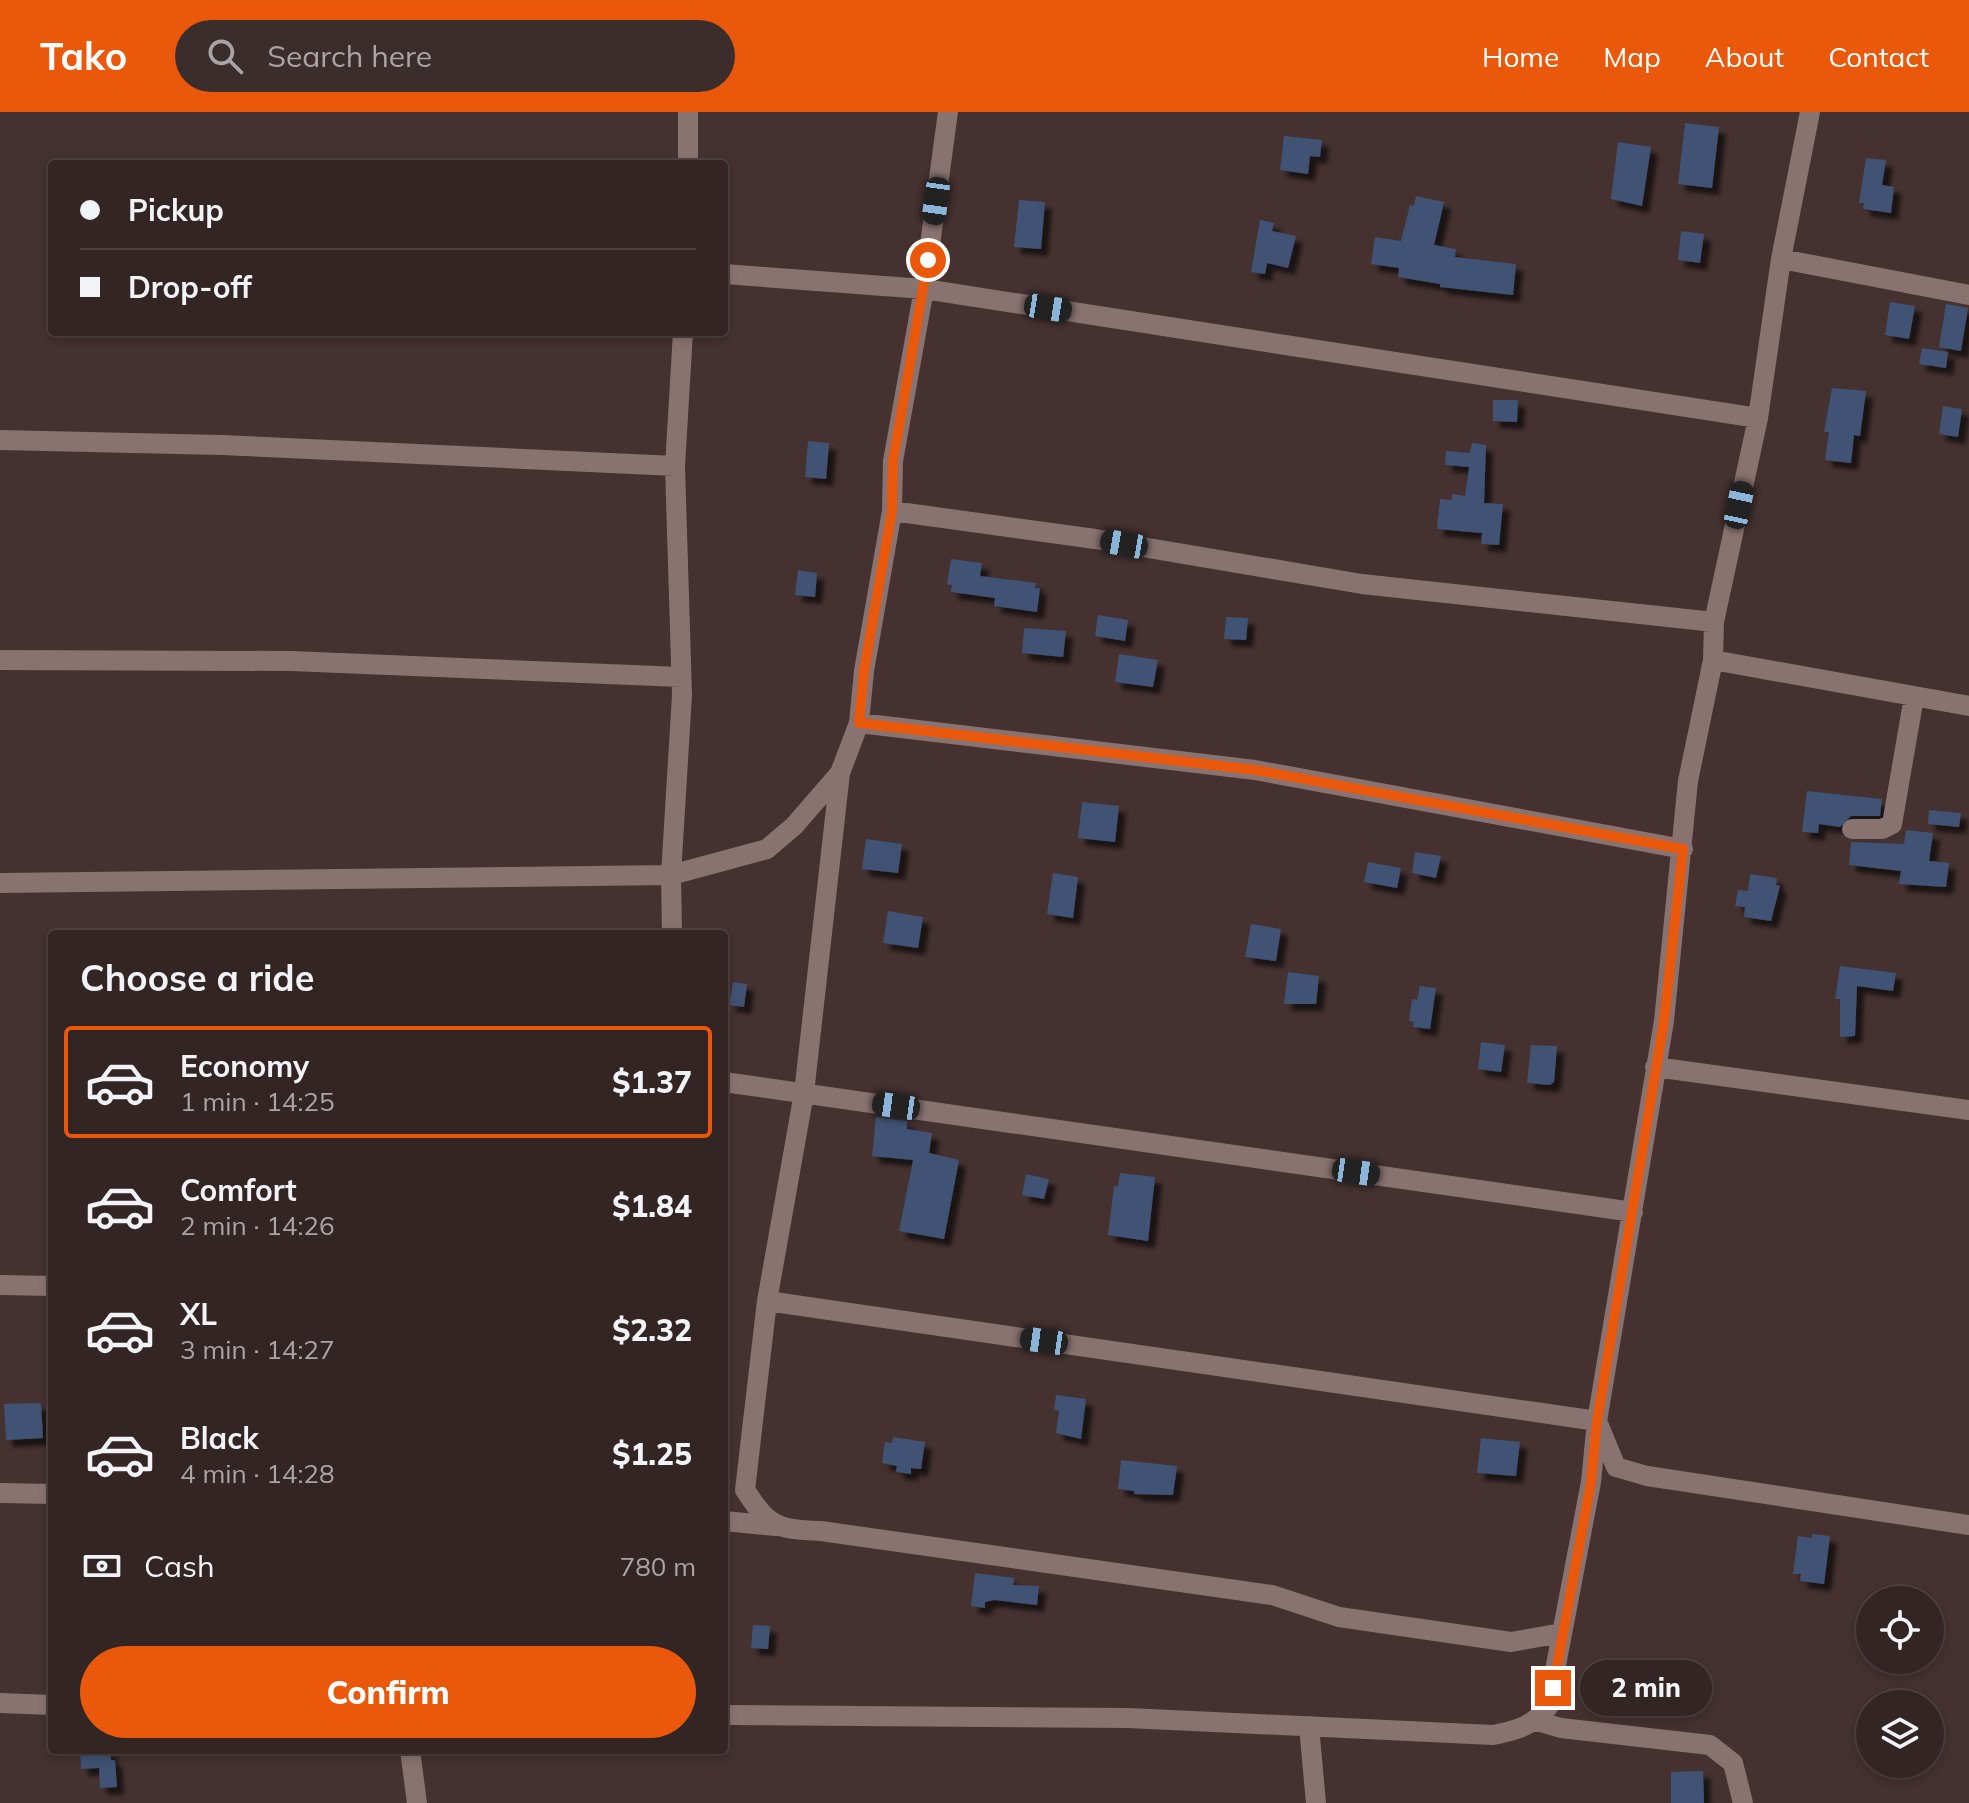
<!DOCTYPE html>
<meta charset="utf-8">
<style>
body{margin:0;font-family:Mulish,sans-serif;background:#3b2d2c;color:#f1f3f6;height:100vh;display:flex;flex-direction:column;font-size:30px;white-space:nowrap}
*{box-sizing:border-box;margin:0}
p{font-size:26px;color:#a9a5a6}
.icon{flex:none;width:44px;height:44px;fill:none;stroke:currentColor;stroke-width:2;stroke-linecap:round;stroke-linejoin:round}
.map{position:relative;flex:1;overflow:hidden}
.details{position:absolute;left:48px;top:818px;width:680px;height:824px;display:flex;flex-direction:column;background:#332524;border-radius:8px;box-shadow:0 4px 12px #0003,0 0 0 2px #4e4241}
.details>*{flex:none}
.guide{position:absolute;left:48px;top:48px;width:680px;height:176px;border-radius:8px;box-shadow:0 4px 12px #0003,0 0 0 2px #4e4241;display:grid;align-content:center;height:176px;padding:0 32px;background:#332524}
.controls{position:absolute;left:1856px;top:1474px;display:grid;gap:16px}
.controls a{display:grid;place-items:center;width:88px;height:88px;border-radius:50%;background:#332524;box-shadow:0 4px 12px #0003,0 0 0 2px #4e4241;font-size:40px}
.end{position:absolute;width:36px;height:36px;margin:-18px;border:10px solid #ea580c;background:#fff;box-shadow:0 0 0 4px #fff}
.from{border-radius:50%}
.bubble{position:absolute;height:56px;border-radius:28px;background:#332524;box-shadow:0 4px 12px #0003,0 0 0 2px #4e4241;font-size:26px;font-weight:800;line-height:56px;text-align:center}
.car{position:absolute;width:24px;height:48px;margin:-24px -12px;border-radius:10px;box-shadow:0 0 6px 2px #0007;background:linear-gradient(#222 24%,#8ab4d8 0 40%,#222 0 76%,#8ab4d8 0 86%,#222 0)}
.guide b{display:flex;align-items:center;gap:28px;height:76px;font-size:30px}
.guide b+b{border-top:2px solid #4e4241}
.guide i{width:20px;height:20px;background:#f1f3f6}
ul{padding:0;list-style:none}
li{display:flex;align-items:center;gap:24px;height:112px;margin:0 16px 12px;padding:0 16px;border:4px solid transparent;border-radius:8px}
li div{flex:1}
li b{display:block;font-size:30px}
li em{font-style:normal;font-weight:800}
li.active{border-color:#ea580c}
li>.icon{width:72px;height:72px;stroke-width:1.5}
h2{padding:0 32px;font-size:36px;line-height:96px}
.pay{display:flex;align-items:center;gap:20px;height:88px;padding:0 32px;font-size:30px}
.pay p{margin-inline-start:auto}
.primary-button{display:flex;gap:16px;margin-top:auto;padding:16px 32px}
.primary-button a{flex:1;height:92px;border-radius:48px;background:#ea580c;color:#fff;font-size:32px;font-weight:800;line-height:92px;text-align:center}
header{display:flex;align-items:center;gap:48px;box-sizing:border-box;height:112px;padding:0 40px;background:#ea580c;color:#fff}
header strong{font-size:38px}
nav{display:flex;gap:44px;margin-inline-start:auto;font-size:28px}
.search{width:560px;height:72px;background:#3b2d2c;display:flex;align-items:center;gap:20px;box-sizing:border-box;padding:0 28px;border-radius:44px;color:#a9a5a6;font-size:30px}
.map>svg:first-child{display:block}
.building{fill:#415274;filter:url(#shadow)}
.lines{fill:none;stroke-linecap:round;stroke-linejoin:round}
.minor{stroke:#897371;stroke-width:20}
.route{stroke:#ea580c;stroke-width:10}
</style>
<header>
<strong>Tako</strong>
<div class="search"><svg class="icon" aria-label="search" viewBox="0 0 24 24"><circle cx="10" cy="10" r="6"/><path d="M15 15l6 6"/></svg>Search here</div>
<nav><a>Home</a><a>Map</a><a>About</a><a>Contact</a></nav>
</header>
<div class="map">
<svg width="1969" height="1691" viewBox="0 0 1969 1691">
<defs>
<filter id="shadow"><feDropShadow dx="7" dy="7" stdDeviation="2" flood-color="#0009"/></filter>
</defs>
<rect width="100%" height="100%" fill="#443130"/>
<path class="building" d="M1685 11 1719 15 1712 76 1678 72Z
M1284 24 1322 28 1320 45 1310 44 1308 62 1280 58Z
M1618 30 1651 35 1642 94 1611 87Z
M1866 46 1886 48 1882 73 1894 75 1891 101 1863 97 1864 91H1859Z
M1416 84 1444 90 1434 133 1456 137 1455 145 1516 152 1513 183 1440 175V172L1398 165 1399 156 1371 152 1375 125 1401 129 1410 93 1414 94Z
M1019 88 1045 90 1041 137 1014 135Z
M1260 108 1274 111 1272 119 1296 124 1288 156 1267 151 1265 162 1251 160Z
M1681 119 1704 122 1700 151 1678 148Z
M1890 190 1915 194 1909 227 1885 223Z
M1946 192 1968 196 1961 239 1939 235Z
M1922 236 1948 240 1946 256 1919 252Z
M1832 276 1866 279 1860 324 1854 323 1851 351 1825 348 1829 320H1824Z
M1493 288H1518L1517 310 1493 309Z
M1943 294 1962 297 1958 325 1939 322Z
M808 329 829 331 826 367 805 365Z
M1472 331 1486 333 1484 391 1503 392 1499 433 1481 432 1482 421 1437 417 1440 387 1452 388V382L1465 384 1469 355 1445 353 1446 339 1470 341Z
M951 447 982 451 980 464 1036 471 1035 476H1040L1037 500 994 494 995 486 951 480 952 473 947 472Z
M798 458 817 461 815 485 795 483Z
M1098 503 1128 508 1125 529 1095 524Z
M1226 505 1248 506 1246 528 1224 527Z
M1024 516 1066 519 1063 545 1022 541Z
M1119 542 1158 548 1153 575 1115 570Z
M1807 679 1882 687 1880 704H1851L1840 715 1819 712 1818 721 1802 720Z
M1082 690 1119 694 1115 730 1078 726Z
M1929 698 1961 701 1959 715 1928 712Z
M1906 718 1933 721 1929 749 1949 751 1946 775 1899 772 1901 759 1849 753 1851 730 1904 732Z
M866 727 902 732 898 761 862 757Z
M1415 740 1441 744 1436 766 1412 761Z
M1368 750 1401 756 1397 776 1364 770Z
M1053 761 1078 765 1073 806 1047 802Z
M1750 762 1777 766 1776 773 1780 774 1771 809 1744 805 1745 795 1735 794 1738 778 1748 779Z
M888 799 923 805 918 836 883 831Z
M1251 812 1281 817 1276 849 1245 845Z
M1840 854 1896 861 1893 879 1857 874 1855 924 1840 925V887H1835Z
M1288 860 1319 864 1316 892H1284Z
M733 870 747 872 744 895 729 893Z
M1420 874 1436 876 1430 917 1413 915 1414 910 1409 909 1412 887 1417 888Z
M1481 930 1505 933 1501 960 1478 957Z
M1531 933 1557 934 1554 970 1550 973 1527 971Z
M876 1005 907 1009V1017L932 1021 929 1041 959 1048 944 1127 899 1119 913 1048 872 1044Z
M1120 1061 1155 1065 1148 1129 1108 1123 1114 1074H1118Z
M1026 1062 1049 1067 1044 1087 1022 1083Z
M1056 1283 1086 1287 1081 1327 1056 1321 1059 1299 1054 1298Z
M41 1291 43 1326 6 1328 4 1292Z
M893 1325 925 1330 921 1357 911 1356V1362L896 1360 897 1354 882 1351 885 1330 892 1331Z
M1481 1326 1520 1330 1516 1364 1477 1361Z
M1121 1348 1177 1354 1173 1383 1134 1382V1379L1118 1377Z
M1812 1422 1830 1424 1824 1472 1800 1469 1801 1462H1793L1798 1424 1812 1426Z
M975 1461 1014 1466 1013 1473 1039 1474 1037 1493 994 1488 985 1490V1496L971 1494Z
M753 1513 770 1514 768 1537 751 1536Z
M80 1638H110L111 1648H115L117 1675 100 1676 99 1656 81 1657Z
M1703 1659 1704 1691H1671V1660Z"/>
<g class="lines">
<path class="minor" d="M688 52V0
M1781 147 1969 183
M724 162 924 177 1758 306
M0 328 222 333 675 354
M892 399 893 349 924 177 948 0
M0 548 291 549 681 565
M1713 548 1969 594
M859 611 1255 658 1683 737
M840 661 804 981 767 1189 745 1378C770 1416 777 1417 821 1419L1272 1483 1339 1505 1511 1530 1562 1521
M1852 717H1882L1892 712 1914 585
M0 771 671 763 767 737 794 714 840 661 859 611 864 559 892 399 1095 427 1362 472 1714 510
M672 822 671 763 682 583 675 354 683 220
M1655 955 1969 998
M724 970 1633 1100
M0 1173 52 1174
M767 1189 1597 1309 1616 1355 1647 1364 1969 1413
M0 1381 52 1382
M724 1409 775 1414
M0 1591 52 1593
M724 1603 1128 1606 1493 1623C1517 1618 1533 1614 1548 1595L1591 1370 1597 1309 1664 909 1688 669 1713 548 1714 510 1758 306 1781 147 1810 0
M1537 1609 1561 1616 1710 1633 1733 1651 1743 1691
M1309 1614 1316 1691
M410 1638 417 1691"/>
</g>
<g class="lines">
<path class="route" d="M928 148 893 349 892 399 864 559 859 611 1255 658 1683 737 1664 909 1597 1309 1591 1370 1553 1576"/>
</g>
</svg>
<div class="controls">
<a><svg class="icon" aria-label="locate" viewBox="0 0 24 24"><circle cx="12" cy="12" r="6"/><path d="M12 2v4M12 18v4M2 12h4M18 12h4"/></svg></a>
<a><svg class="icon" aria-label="layers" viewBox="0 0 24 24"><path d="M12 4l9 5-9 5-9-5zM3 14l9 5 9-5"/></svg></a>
</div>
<i class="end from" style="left:928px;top:148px"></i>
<i class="end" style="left:1553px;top:1576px"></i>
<div class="bubble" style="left:1580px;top:1548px;width:132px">2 min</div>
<i class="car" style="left:936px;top:89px;rotate:188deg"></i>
<i class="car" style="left:1048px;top:196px;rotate:99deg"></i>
<i class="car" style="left:1739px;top:393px;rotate:12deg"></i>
<i class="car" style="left:1124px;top:432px;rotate:280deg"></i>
<i class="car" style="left:896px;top:994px;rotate:278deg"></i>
<i class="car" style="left:1356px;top:1060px;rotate:98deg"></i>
<i class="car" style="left:1044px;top:1229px;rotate:278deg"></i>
<div class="guide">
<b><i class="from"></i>Pickup</b>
<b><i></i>Drop-off</b>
</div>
<section class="details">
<h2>Choose a ride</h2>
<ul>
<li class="active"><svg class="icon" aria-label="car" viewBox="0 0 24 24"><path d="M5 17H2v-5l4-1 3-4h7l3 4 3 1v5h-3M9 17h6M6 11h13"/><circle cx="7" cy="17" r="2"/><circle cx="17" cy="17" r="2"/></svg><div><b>Economy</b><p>1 min · 14:25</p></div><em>$1.37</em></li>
<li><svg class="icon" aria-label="car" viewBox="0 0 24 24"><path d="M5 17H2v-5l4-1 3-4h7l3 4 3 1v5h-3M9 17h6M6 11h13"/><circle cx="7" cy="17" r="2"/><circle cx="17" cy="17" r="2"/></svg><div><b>Comfort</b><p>2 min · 14:26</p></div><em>$1.84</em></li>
<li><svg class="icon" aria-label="car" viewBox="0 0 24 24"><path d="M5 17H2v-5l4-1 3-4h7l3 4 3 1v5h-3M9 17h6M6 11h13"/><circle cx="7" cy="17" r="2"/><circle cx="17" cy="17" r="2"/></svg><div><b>XL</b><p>3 min · 14:27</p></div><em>$2.32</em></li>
<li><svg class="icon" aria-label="car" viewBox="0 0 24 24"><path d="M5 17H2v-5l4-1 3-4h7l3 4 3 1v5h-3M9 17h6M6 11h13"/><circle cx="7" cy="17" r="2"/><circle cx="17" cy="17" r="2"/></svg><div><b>Black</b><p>4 min · 14:28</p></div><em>$1.25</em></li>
</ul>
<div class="pay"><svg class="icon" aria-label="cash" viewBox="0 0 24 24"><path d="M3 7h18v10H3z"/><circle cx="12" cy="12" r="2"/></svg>Cash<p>780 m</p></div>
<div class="primary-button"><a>Confirm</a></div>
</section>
</div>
